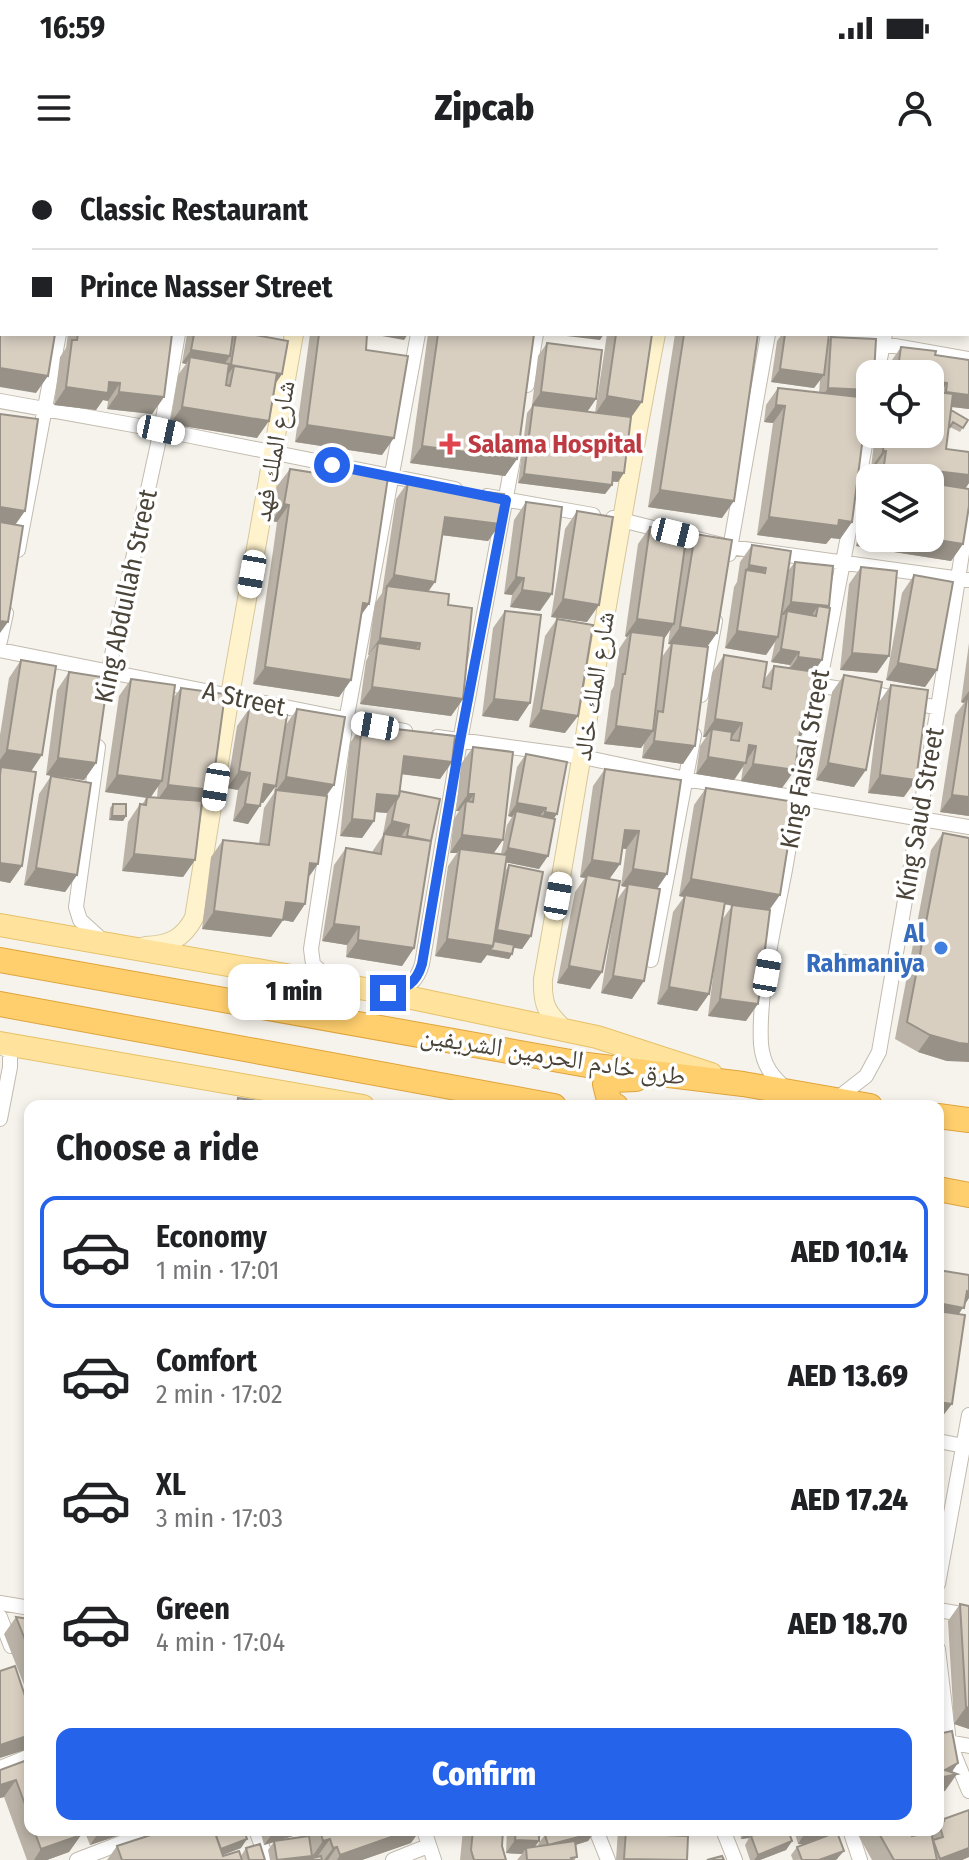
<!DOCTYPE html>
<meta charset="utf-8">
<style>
body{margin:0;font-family:"Fira Sans Condensed","Noto Naskh Arabic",sans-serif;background:#f2f2f2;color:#202124;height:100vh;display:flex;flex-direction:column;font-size:30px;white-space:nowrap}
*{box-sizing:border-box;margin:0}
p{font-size:26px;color:#757577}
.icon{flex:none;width:44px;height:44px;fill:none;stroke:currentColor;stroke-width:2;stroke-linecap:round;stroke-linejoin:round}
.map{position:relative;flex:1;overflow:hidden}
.details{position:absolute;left:24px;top:940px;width:920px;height:736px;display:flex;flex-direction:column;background:#fff;border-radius:16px;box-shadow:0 4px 12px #0003}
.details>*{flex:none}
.guide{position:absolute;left:0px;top:0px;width:970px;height:176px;box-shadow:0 4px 12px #0003;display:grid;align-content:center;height:176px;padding:0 32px;background:#fff}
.tools{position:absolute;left:856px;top:200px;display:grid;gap:16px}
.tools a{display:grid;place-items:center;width:88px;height:88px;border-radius:16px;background:#fff;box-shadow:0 4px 12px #0003;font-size:40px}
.end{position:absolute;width:36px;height:36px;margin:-18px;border:10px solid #2563eb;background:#fff;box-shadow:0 0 0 4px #fff}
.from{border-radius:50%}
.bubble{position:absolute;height:56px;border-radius:16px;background:#fff;box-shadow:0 4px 12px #0003;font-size:26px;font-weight:800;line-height:56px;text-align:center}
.car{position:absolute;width:24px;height:48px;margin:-24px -12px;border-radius:10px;box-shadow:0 0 6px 2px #0007;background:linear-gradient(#fff 24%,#345 0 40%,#fff 0 76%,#345 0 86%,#fff 0)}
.guide b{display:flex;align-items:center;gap:28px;height:76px;font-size:30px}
.guide b+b{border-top:2px solid #e0e0e0}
.guide i{width:20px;height:20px;background:#202124}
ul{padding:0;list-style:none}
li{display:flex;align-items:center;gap:24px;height:112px;margin:0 16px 12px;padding:0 16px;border:4px solid transparent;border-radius:16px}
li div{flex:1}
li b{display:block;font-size:30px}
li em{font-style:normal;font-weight:800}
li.on{border-color:#2563eb}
li>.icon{width:72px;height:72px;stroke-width:1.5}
h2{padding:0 32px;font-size:36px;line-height:96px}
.button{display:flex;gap:16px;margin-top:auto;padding:16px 32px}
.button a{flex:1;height:92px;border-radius:16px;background:#2563eb;color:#fff;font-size:32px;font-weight:800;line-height:92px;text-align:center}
.status{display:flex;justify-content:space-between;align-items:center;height:56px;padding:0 40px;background:#fff;direction:ltr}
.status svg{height:22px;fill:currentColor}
header{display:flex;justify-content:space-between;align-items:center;height:104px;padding:0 32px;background:#fff;font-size:36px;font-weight:800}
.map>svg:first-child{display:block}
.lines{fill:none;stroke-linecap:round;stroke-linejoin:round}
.street-casing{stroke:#c2bbae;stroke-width:16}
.secondary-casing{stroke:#d6c79b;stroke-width:20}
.primary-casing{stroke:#e6c16a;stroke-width:24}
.highway-casing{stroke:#e0a43c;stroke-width:26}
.street{stroke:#fff;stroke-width:14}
.secondary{stroke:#fff3cd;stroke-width:18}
.primary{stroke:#ffe39c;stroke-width:22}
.highway{stroke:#ffcf6e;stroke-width:24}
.wall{fill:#bab2a6;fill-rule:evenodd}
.shaded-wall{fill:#979187}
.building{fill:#d8cfc1;stroke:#979187;stroke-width:2}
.route{stroke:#2563eb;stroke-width:10}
.health-dot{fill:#e0444e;stroke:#fff;stroke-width:3}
.shop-dot{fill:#3f7fe0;stroke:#fff;stroke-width:3}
.labels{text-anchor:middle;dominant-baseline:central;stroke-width:7;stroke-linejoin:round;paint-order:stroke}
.health-label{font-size:26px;font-weight:bold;fill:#be3a42;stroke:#fff;text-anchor:start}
.street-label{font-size:26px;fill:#4b4439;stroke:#fff}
.shop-label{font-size:26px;font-weight:bold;fill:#366cbe;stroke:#fff;text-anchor:end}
</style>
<div class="status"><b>16:59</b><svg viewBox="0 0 49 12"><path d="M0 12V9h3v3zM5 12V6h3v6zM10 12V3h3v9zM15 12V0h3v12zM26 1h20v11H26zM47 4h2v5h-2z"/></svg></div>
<header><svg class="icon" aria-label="menu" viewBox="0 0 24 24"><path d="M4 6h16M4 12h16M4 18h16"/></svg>Zipcab<svg class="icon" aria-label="person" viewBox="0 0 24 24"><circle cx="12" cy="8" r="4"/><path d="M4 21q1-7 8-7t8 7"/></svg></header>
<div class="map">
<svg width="969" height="1700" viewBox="0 0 969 1700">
<rect width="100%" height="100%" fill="#f6f3ec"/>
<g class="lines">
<g class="street-casing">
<path id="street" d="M89 2 90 0
M209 2 210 0
M568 2V0
M918 2V0
M0 22H2
M968 109H969
M827 174 969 199
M877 214 885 174
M527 225 536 174
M0 241 161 270 455 329
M487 336 593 355
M613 358 730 387 969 420
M18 390 59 174
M729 394 768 174
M0 481 6 453
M0 490 405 571
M107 518 161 270 178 174
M809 524 881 535 938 548
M701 535 715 461
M437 577 583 597 686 619 969 667
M98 587 76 747 80 760 103 781
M651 800 694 575
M330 820 313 804 311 789 346 561 418 174
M393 831C409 827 417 821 422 804L460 581 515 289
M787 930C772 916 763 906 761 884 758 829 776 760 786 704 811 555 844 407 870 257
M834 941 866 916 879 892 938 548 969 348
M0 959 10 907V892L0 886
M938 1281 964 1286
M938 1424 969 1255
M0 1443 30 1448
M938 1450 969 1455
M0 1457 11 1486
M938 1489 949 1582 969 1631
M938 1580 969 1586
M0 1608 30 1596
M256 1670 267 1700
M424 1670 434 1700
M596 1670 608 1700
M723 1670 735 1700
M850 1670 860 1700
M77 1700 155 1670
M393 1700 428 1686"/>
</g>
<g class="secondary-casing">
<path id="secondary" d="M326 2V0
M688 2 689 0
M145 786C169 785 183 779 194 758L230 535 294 174
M566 871C547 853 542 846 543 819 582 604 614 388 656 174"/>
</g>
<g class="primary-casing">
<path id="primary" d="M0 765 388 833 597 877 711 914
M0 883 363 946"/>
</g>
<g class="highway-casing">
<path id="highway" d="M0 800 587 905 743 924 870 946
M0 844 554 946
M616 946 610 944 605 924 613 920 636 919
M938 956 969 960
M938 1029 969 1035"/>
</g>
<use href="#street" class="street"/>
<use href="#secondary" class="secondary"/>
<use href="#primary" class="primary"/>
<use href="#highway" class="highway"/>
</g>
<path class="wall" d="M612 0H675L674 2H612Z
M68 174H172L164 237 152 254 107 249 108 241 103 240 96 250 54 245 60 197 66 188Z
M187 174H233V177L235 174H250L282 214 275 224 257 278 170 264 178 215 186 204 182 203Z
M310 174H367L366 190 382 295 295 282Z
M428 174H534L517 299 505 316 410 303Z
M607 174H652L631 257 618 322 612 321V325L605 334 518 323 527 253 533 245H532L538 196 547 183 596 239 587 252 595 253Z
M675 174H758L722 358 648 347Z
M782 174H829L828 180 831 177 867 238 852 362 840 379 831 378 826 384 757 375 773 263 764 262 766 245 778 228 819 233 820 220 814 228 771 222 777 181Z
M901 187 935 195 969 249 951 247V250L968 260 960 272 950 267 948 270 946 289 969 292V323L965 329 963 384 951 401 856 386 864 339 870 330V378L930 318H872L874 308H871L875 274H930V214H890L892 200Z
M290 309 338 316 342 310 369 444 361 454 351 520 339 537 253 524 273 391 277 362 272 361 277 326Z
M408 322 500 364 488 381 442 375 428 431 448 445 463 539 451 556 360 544 366 501 369 495H368L375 443 382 433 396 339Z
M526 342 540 451 510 447 512 435 504 434 514 360Z
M577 351 587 462 551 457 565 369Z
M650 367 685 388 695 374 707 487 683 604 642 598 644 583 641 588 604 584 611 531 614 526 619 489 627 477 625 476 638 384ZM670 470 668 484H671L662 497 664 479Z
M752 385 788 411 795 402 828 448 822 500 814 512 799 578 782 628 741 621 743 607 734 620 696 614 700 586 706 577H703L712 513 724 495 764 520 774 506 789 508 790 505 771 502 775 482 766 495 725 488 734 427 737 422 740 402Z
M861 407 877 513 840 510 849 424Z
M914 415 937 510 925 527 886 520 902 433Z
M505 451 518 561 482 556 493 468Z
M557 459 565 573 529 567 545 476Z
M969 483V656L940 652 955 555 964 543 961 542Z
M21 500 31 611 22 706 10 723 0 721V575L9 518Z
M69 512 96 603 84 620 46 615 57 530Z
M844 515 854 627 816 620 832 532Z
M131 519 173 538 181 528 212 630 202 646 195 700 183 717 122 711 128 662 140 644 142 645 146 638 105 632 119 536ZM158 626 157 638 151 637Z
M891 525 904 637 868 633 879 542Z
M249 549 285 566 297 549 326 636 308 718 305 744 293 762 283 760 271 777 202 769 211 697 223 680 259 684 264 648 274 633 275 626 263 643 261 642 248 664 233 661 238 630 227 628 237 566Z
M362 565 452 602 440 619 402 614 400 631 431 681 414 788 402 806 346 797 347 785 322 781 334 705 346 688 372 692 384 674H383L387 653 375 652 374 661 362 678 340 676 350 583Z
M473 587 494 693 501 694 507 665 512 657 508 656 517 607 526 594 554 659 539 709 506 702 504 713 509 705 531 776 522 789 514 788 512 794 509 799 487 795 481 803 435 796 448 706 457 693H450L454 659 459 651H456L461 604Z
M605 609 667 714 657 729 632 839 601 833 615 748 602 812 590 829 557 823 575 732 585 718 580 717 593 626ZM622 688 626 689 621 726 626 727 616 741 609 719 620 704Z
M51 616 77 715 65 732 24 725 39 634Z
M706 628 770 750 746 861 708 856 716 793 709 834 697 851 657 844 673 752 684 737 679 736 694 645ZM725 744 732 746 722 760Z
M113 644 126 656 123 661 109 660 110 648Z
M943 673 947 901 918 892 895 879 931 690Z
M836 795 848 810H833V799Z
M960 1444 969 1446V1569L954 1564 948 1461Z
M16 1457 30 1459V1535H28L4 1474Z
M30 1599V1670H79L81 1675 69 1692 47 1700H27L4 1637 0 1638V1610Z
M969 1650V1697L962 1700H872L857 1673 859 1670H938V1659L941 1660Z
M84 1670H125L123 1674 90 1685Z
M260 1670H302L300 1674 278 1680 308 1676 306 1670H420L411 1683 362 1700H270L268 1690 274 1682 264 1685Z
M463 1670H503L502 1686 506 1700H460Z
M507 1670H593L594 1673 588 1681 576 1685 575 1700H517L522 1694 506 1693ZM539 1673H550L545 1675 538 1684 539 1686H535L539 1681Z
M618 1670H643V1674L661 1675V1670H703L700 1674 683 1673 682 1675 687 1700H616Z
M740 1670H760V1673L767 1670H790H788L792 1681 786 1690 760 1700H750L745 1685 749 1678 741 1679Z
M794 1670H833L830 1675 838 1699 793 1700 791 1695 797 1687 804 1684H798Z
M117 1686 241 1688 223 1695V1696H241L246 1688 265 1700H107Z"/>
<path class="shaded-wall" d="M371 174H408L404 180Z
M550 174H604L600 180Z
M191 190 230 196 221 209 190 197 186 204 182 203Z
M231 205 282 214 273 227 234 206 225 219 222 218Z
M0 208 48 216 36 233 0 227Z
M780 209 824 215 814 228 771 222Z
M930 220 947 223 938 236 930 235Z
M109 222 120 223 108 241 103 240 96 250 54 245 66 227Z
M828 228 870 230V235L864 243 819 241Z
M119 232 164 237 152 254 107 249Z
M541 232 596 239 587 252 532 245Z
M946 232 969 235V249L937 245Z
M607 236 642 242 630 259 595 254Z
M776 245 785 246 773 263 764 262Z
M182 247 269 261 257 278 170 264Z
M307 265 394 278 382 295 295 282Z
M422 286 517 299 505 316 410 303Z
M883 291H886L874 308H871Z
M884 305 969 315V323L962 333 930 329V318H875Z
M613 312 624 313 618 322 607 321Z
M524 314 612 325 605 334 518 323Z
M660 330 734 341 722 358 648 347Z
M284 344 289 345 277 362 272 361Z
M0 347 25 351 13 368 0 366Z
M445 357 500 364 488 381 433 374Z
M769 357 839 360 852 362 840 379 831 378 826 384 757 375Z
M868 369H870V378H925L963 384 951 401 856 386Z
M749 405 766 408 754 425 746 410Z
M394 415 435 422 423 439 387 426 382 432Z
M516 417 524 418 512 435 504 434Z
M522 430 552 434 540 451 510 447Z
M563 439 599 445 587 462 551 457Z
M791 442 829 446 820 459 818 446 810 458 787 451 784 455H781Z
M363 443 369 444 357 461Z
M637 459 674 464 662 482 631 472 627 477 625 476Z
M0 461 8 462 0 473Z
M680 467 717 473 705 490 668 484Z
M737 471 778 477 766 495 725 488Z
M380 478 420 483 408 500 378 483 368 495Z
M781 489 799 492 790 505 771 502Z
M852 493 889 496 877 513 840 510Z
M798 497 822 500 812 513 789 510Z
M898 503 937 510 925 527 886 520Z
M265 507 351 520 339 537 253 524Z
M372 527 463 539 451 556 360 544Z
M969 531V543L967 538 964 543 961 542Z
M494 539 530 543 518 561 482 556Z
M541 550 578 556 565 573 529 567Z
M715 559 742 563 729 581 712 569 706 577H703Z
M801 564 809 565 796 582Z
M616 566 653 571 641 588 604 584Z
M654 581 695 586 683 604 642 598Z
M749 585 756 586 734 620 696 614 708 597Z
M7 590 42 595 30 613 0 608V600Z
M404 596 452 602 440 619 392 613Z
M58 598 96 603 84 620 46 615Z
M828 603 866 610 854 627 816 620Z
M753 604 795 610 782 628 741 621Z
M239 611 250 613 238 630 227 628Z
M117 615 162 621 150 638 105 632Z
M880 615 916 620 904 637 868 633Z
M286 617 334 625 322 642 276 631Z
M264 624 276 626 263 643 252 641Z
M168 625 212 630 200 648 156 642Z
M377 634 399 636 387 653 365 651Z
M468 634H474L465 647 466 641 459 651H456Z
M952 635 969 637V656L940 652Z
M517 643 546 648 536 661 516 651 512 657 508 656Z
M245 644 260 646 248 664 233 661Z
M545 652 557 654 548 667 536 665Z
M112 656H126L123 661 109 660Z
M352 659 374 661 362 678 340 676Z
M392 661 409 665 400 678 383 674Z
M625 670 639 671 626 689 613 687Z
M462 675 503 680 491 697 460 689 457 693H450Z
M508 688 548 696 539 709 499 701Z
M134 694 195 700 183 717 122 711Z
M592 700 620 704 608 721 587 715 585 718 580 717Z
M0 703 22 706 10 723 0 721Z
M310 703 318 704 306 721Z
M36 708 77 715 65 732 24 725Z
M633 709 667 714 655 731 628 724 626 727 621 726Z
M691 719 780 735 768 752 679 736Z
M286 742 305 744 293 762 283 760 271 777 202 769 214 751Z
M334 764 359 767 347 785 322 781Z
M497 770 531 776 522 789 488 783Z
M447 779 493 786 512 794 509 799 487 795 481 803 435 796Z
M358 780 414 788 402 806 346 797Z
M836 805 851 806 848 810H833Z
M569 806 602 812 590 829 557 823Z
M613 816 644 821 632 839 601 833Z
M669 827 709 834 697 851 657 844Z
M720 839 758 844 746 861 708 856Z
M930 875 969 884V902L947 901 918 892Z
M967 1131 969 1132V1138L952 1165 938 1162V1143Z
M938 1242 952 1244 942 1257H938Z
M966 1547 969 1548V1569L954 1564Z
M30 1575V1583L25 1590 0 1598V1585Z
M958 1603 949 1616 957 1614 945 1631 938 1633V1620L945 1610Z
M16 1620 4 1637 0 1638V1625Z
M105 1670H125L123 1674 90 1685 99 1672Z
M275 1670H302L300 1674 264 1685Z
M411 1670H420L411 1683 362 1700H337L340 1695Z
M535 1670H560L558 1673H533Z
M703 1670 700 1674 683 1673 678 1680 660 1679 667 1671Z
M807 1670H833L828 1677 809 1685 798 1684Z
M909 1670H938L932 1678 898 1685Z
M594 1673 588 1681 542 1695 548 1686Z
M760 1673 751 1676 749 1678 741 1679 744 1675Z
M81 1675 69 1692 47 1700H34L41 1689Z
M247 1679 241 1688 212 1699 218 1690Z
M330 1679 318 1696 311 1698 323 1681Z
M515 1680 539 1681 530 1694 526 1688 522 1694 506 1693Z
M792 1681 786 1690 760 1700H754L758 1695Z
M337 1687 328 1700H324L333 1688Z
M969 1688V1697L962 1700H939Z
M844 1691 836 1700H819Z
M312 1696 309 1700H284Z"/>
<path class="building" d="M109 0H206V2H109Z
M230 0H322V2H230Z
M356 0H452V2H356Z
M625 0H675L674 2H625Z
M713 0H802V2H713Z
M869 0H917V2H869Z
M931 0H969V61L968 2H931Z
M0 23 2 24V51H0Z
M0 61 2 62V174H55L48 216 0 208Z
M78 174H172L164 237 119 232 120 223 109 222 108 233 66 227 72 180H77Z
M194 174H233L230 196 191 190Z
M236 174H250L288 181 282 214 231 205Z
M319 174H367L366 190 408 196 394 278 307 265Z
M438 174H534L517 299 422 286Z
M616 174H652L642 242 607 236Z
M684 174H758L734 341 660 330Z
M785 174H829L824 215 780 209Z
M831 177 876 179 874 214H870V230L828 228Z
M547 183 602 190 596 239 541 232Z
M901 187 936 191 935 195 969 200V235L946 232 947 223 930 220V214H897Z
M190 197 229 204 226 225 230 226 234 206 277 213 269 261 182 247Z
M778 228 868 238 852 362 839 360 838 366 769 357 785 246 776 245Z
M930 231 953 234 946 289 969 292V315L884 305 886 291H883L885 274H930Z
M533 245 631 257 624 313 613 312 612 325 524 314Z
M951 250 968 260 963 268 953 262 950 267 949 266Z
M0 254 38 259 25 351 0 347Z
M290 309 341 317 342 310 388 317 369 444 363 443 351 520 265 507 285 373 289 345 284 344Z
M408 322 504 334 500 364 445 357 435 422 394 415Z
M930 323 969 329V346L963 384 925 378H930Z
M526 342 562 347 552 434 522 430 524 418 516 417Z
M577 351 613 357 599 445 563 439Z
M0 362 23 366 8 462 0 461Z
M650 367 687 372 674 464 637 459Z
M695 374 732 380 717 473 680 467Z
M752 385 791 391 778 477 737 471 746 410 765 413 766 408 749 405Z
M795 402 833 406 829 446 791 442Z
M861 407 897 411 889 496 852 493Z
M914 415 953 422 937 510 898 503Z
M387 426 449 434 448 445 472 448 463 539 372 527 378 483 419 489 420 483 380 478Z
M818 446 830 448 822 500 798 497 799 492 781 489 787 451 816 456Z
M505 451 541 455 530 543 494 539Z
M557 459 593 465 578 556 541 550Z
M631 472 664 476 653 571 616 566 623 514H625Z
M672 483 708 487 695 586 654 581 658 551 663 552Z
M724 495 767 502 763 527 771 529 774 506 816 512 809 565 801 564 795 610 753 604 756 586 749 585 746 603 708 597 712 569 732 572 731 580 739 581 742 563 715 559Z
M21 500 56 506 42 595 7 590Z
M69 512 108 518 96 603 58 598Z
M844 515 882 522 866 610 828 603Z
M131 519 175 525 162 621 117 615Z
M891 525 928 530 916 620 880 615Z
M181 528 225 534 212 630 168 625Z
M967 538 969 539V637L952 635Z
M249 549 287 555 276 626 264 624 260 646 245 644 250 613 239 611Z
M297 549 345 557 334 625 286 617Z
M362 565 455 576 452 602 404 596 399 636 377 634 374 661 352 659Z
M473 587 513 592 503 680 462 675 466 641 473 642 474 634H468Z
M526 594 567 602 557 654 545 652 546 648 517 643Z
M1 607 36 612 22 706 0 703V615Z
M605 609 681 620 667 714 633 709 639 671 625 670 620 704 592 700Z
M51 616 91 623 77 715 36 708Z
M706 628 795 642 780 735 691 719Z
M276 630 327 636 318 704 310 703 305 744 286 742 283 760 214 751 223 680 269 685Z
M400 631 440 639 431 681 407 676 409 665 392 661 396 641 399 636Z
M147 637 202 641 195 700 134 694 140 644 146 645Z
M113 644H126V656H112Z
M516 651 555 659 548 696 508 688Z
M943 673 969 678V884L959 883 930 875 907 862Z
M384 674 431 681 414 788 358 780 359 767 334 764 346 688 381 694Z
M460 689 507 695 493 786 447 779Z
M509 705 543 712 531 776 497 770Z
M587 715 620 721 602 812 569 806Z
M628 724 660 729 644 821 613 816Z
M685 735 725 742 709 834 669 827Z
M732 745 770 750 758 844 720 839Z
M494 781 514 785 512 794 490 790 493 786Z
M836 795 852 796 851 806 836 805Z
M238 938 290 946H237Z
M938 1110 969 1115V1132L967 1131 964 1148 938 1143Z
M938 1151 965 1155 952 1244 938 1242Z
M960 1444 969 1446V1548L966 1547Z
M16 1457 30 1459V1492Z
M15 1506 30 1551V1575L0 1585V1511Z
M952 1571 958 1603 945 1610 957 1614 943 1617 938 1629V1574Z
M30 1599V1658L16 1620 0 1625V1610Z
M969 1650V1688L940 1699 933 1680 943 1677 940 1667 944 1661 941 1660Z
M34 1670H79L81 1675 41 1689Z
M166 1670H214L223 1696 239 1691 242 1700H122L117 1686Z
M214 1670H244L247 1679 221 1689Z
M320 1670H411L340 1695 337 1687 333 1688 330 1679 323 1681Z
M473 1670H503L502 1686 506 1700H474L471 1690Z
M516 1670H539V1681L515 1680Z
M561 1670H593L594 1673 548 1685 545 1675Z
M626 1670H643V1674L688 1676 687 1700 624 1699Z
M744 1670H760V1673L744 1675Z
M767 1670H788L792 1681 758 1695 751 1676Z
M877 1670H911L912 1676 931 1672 937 1700H894Z
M837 1672 844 1691 819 1700H802L797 1687Z
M309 1676 312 1696 277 1700 274 1681Z
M575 1681 577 1697 571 1698 572 1700H527L526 1688Z
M260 1684 265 1700H249L246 1688Z
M321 1696 322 1700H304Z
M722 1696 724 1700H707Z"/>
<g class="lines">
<path class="route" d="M332 305 506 340 460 581 422 804C416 824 406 828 388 833"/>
</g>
<path class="health-dot" d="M446 272h8v8h8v8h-8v8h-8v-8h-8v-8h8z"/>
<circle class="shop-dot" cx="941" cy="788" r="8"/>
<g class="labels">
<g class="health-label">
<text x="468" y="284">Salama Hospital</text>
</g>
<g class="street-label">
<text transform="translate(274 291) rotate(-80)">شارع الملك فهد</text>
<text transform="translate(126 436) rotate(-78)">King Abdullah Street</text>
<text transform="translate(594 526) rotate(-81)">شارع الملك خالد</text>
<text transform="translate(244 539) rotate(12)">A Street</text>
<text transform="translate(805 599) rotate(-80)">King Faisal Street</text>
<text transform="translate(920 654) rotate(-80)">King Saud Street</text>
<text transform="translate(553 896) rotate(9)">طرق خادم الحرمين الشريفين</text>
</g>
<g class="shop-label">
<text x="925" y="773">Al<tspan x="925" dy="30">Rahmaniya</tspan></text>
</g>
</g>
</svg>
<div class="tools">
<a><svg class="icon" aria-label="locate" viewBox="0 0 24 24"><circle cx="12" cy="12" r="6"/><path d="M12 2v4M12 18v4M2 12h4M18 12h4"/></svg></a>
<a><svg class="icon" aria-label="layers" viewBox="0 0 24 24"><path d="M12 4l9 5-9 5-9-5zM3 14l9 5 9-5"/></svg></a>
</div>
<i class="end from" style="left:332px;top:305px"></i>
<i class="end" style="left:388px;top:833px"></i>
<div class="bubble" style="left:228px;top:804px;width:132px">1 min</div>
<i class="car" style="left:161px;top:270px;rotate:102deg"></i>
<i class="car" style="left:675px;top:373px;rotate:104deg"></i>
<i class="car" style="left:252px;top:414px;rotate:190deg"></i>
<i class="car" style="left:375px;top:566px;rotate:280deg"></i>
<i class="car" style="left:216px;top:627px;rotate:189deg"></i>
<i class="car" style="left:558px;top:736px;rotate:10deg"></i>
<i class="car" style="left:767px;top:813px;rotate:10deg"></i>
<div class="guide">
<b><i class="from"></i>Classic Restaurant</b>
<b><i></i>Prince Nasser Street</b>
</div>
<section class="details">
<h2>Choose a ride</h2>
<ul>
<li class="on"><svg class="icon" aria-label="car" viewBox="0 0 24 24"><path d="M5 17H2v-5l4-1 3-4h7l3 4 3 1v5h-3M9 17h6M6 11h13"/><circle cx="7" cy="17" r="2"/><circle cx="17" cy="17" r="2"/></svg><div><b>Economy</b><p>1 min · 17:01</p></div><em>AED 10.14</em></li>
<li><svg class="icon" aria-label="car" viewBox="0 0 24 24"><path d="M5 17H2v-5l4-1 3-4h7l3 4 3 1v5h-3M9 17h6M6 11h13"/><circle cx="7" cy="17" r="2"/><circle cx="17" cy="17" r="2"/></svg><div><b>Comfort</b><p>2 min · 17:02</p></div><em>AED 13.69</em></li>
<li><svg class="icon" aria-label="car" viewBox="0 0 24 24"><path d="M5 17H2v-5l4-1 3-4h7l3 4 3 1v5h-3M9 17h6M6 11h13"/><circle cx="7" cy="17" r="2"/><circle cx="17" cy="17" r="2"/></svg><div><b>XL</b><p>3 min · 17:03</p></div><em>AED 17.24</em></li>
<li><svg class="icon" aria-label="car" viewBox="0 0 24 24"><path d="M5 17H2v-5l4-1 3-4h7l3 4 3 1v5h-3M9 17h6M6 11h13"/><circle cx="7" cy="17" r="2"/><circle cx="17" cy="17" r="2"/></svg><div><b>Green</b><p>4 min · 17:04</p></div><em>AED 18.70</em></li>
</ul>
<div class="button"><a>Confirm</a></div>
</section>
</div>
